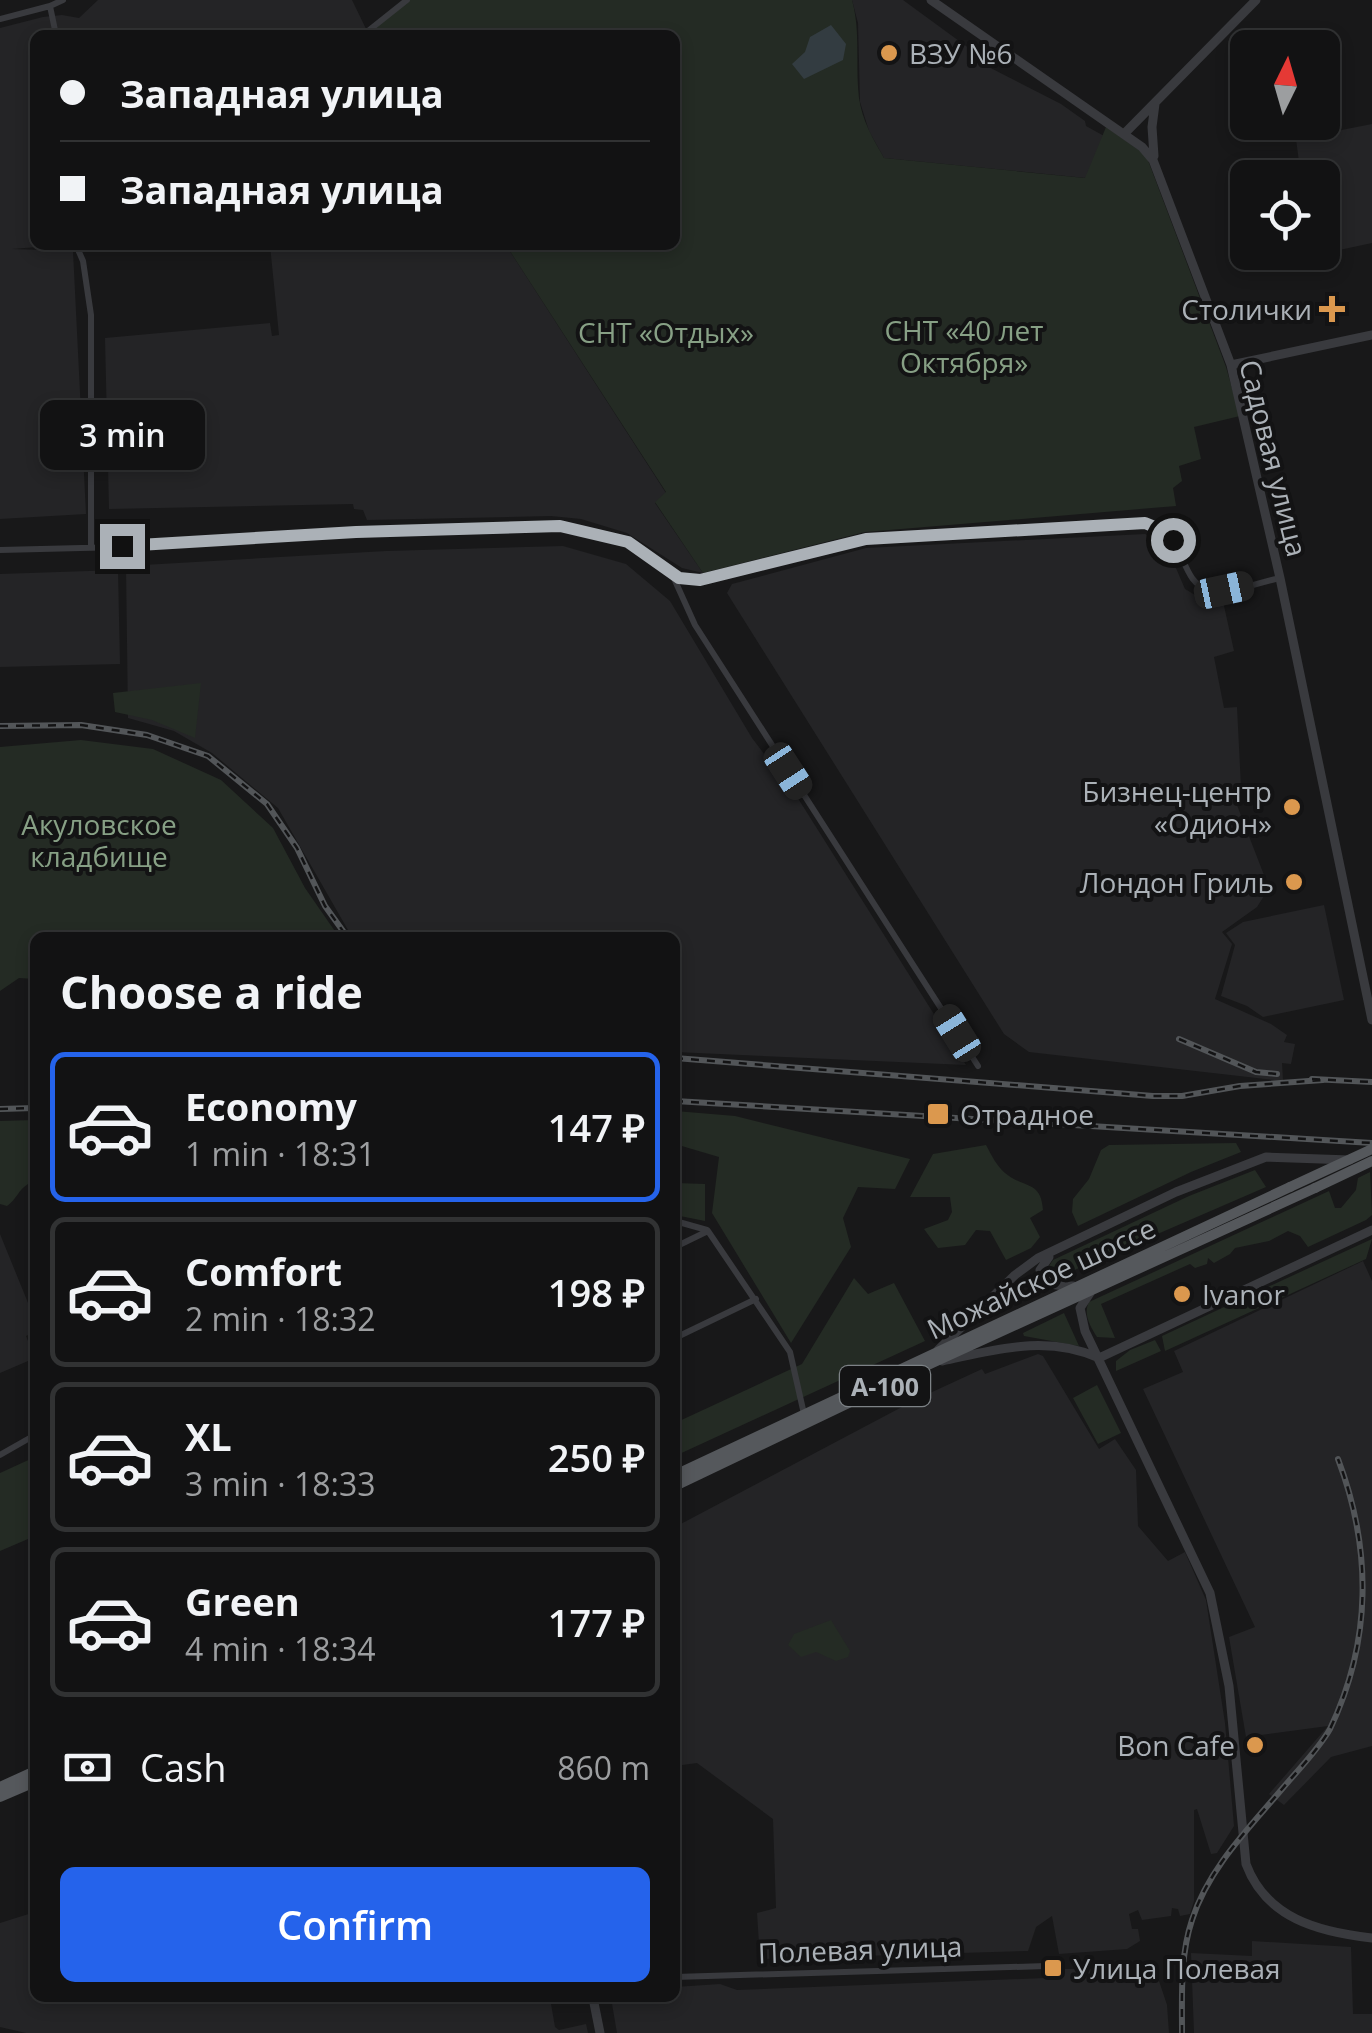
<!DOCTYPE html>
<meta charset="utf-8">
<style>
body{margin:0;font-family:"Open Sans",sans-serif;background:#1f2021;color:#f1f3f6;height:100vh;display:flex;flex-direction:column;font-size:38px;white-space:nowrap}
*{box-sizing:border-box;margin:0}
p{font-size:32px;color:#9c9ea0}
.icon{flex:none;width:55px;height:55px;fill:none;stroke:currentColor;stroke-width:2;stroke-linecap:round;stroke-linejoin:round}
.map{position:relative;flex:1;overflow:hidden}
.side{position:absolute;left:30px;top:932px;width:650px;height:1070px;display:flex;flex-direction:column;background:#121213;border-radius:15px;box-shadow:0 5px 15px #0003,0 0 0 2px #313233}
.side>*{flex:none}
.hud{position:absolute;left:30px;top:30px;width:650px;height:220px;border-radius:15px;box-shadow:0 5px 15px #0003,0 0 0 2px #313233;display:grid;align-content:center;height:220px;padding:0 30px;background:#121213}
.needle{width:65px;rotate:5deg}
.buttons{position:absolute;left:1230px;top:30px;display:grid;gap:20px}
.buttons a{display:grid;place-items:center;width:110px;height:110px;border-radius:15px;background:#121213;box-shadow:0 5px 15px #0003,0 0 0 2px #313233;font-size:50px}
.end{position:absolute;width:45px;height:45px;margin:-22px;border:12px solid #abb1b7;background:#111;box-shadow:0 0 0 5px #111}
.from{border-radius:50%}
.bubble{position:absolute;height:70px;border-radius:15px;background:#121213;box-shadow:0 5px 15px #0003,0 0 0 2px #313233;font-size:32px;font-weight:600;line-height:70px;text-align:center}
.car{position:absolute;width:30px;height:60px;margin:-30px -15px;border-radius:12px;box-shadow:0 0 8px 2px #0007;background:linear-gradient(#222 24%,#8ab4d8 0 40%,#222 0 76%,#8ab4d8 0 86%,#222 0)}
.hud b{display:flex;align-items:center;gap:35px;height:95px;font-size:38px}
.hud b+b{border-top:2px solid #313233}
.hud i{width:25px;height:25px;background:#f1f3f6}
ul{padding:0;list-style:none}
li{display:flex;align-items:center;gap:30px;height:150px;margin:0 20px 15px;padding:0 10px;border:5px solid #313233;border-radius:15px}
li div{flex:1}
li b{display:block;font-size:38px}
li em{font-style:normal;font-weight:600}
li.on{border-color:#2563eb}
li>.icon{width:90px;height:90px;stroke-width:1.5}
h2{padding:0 30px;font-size:45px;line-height:120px}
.pay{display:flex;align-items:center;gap:25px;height:110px;padding:0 30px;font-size:38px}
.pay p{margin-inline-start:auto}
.primary-button{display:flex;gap:20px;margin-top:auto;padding:20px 30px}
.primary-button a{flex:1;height:115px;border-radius:15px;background:#2563eb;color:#fff;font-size:40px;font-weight:600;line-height:115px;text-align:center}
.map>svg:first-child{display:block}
.built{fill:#242426}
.green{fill:#242b24}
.water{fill:#333c41}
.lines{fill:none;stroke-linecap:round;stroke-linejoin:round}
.minor{stroke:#393a3e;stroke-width:6}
.tertiary{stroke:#393a3e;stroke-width:9}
.primary{stroke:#55585c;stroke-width:10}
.rail-casing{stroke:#525558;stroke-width:6}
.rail{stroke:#131314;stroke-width:2.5;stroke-dasharray:8;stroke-linecap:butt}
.primary-bridge{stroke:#55585c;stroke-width:10}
.route{stroke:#abb1b7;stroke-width:12}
.poi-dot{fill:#db984e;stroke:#131314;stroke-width:4}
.labels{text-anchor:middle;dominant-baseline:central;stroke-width:8;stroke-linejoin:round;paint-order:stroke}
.shield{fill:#131314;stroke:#7d8286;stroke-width:2.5}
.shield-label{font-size:25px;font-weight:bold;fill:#abb1b7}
.poi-label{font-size:28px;fill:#abb1b7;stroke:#131314;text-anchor:start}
.park-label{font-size:28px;fill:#87a085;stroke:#131314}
.street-label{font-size:28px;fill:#abb1b7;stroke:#131314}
</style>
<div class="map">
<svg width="1372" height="2033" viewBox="0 0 1372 2033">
<rect width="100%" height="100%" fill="#181819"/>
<path class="built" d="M98 0H352L369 35H35V245H63L12 249 73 251 86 514 0 519V28L43 17 62 15 79 18Z
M852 0H903L981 57 979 62 1061 104 1085 121 1086 126 1104 136 1086 178 884 158 869 131 860 102 858 23Z
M1372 124V243L1316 255 1322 252V178L1301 177 1296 139Z
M270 245H506L666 493 655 503 703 573 682 568 627 533 581 519 551 516 367 520 363 510 354 509 353 504 109 509 105 338 270 323 272 336 279 335Z
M1145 534 1166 545 1185 589 1205 601 1222 597 1234 651 1214 657 1224 708 1237 707 1241 787 1235 800 1269 888 1257 907 1222 932 1232 944 1215 999 1271 1024 1287 1035 1284 1042 1295 1044 1291 1064 1282 1063 1283 1081 1029 1052 1004 1034 727 593 732 584 866 548Z
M563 546 626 564 670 601 752 738 799 800 966 1065 675 1052V938L352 937 278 808 212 753 174 731 128 718 126 566 386 551Z
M118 570 120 664 0 667V574Z
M1324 905 1344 1000 1263 1017 1247 1006 1221 996 1235 945 1226 933 1243 922Z
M0 1234 35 1320V1332L26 1336 35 1358 0 1373Z
M1363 1261 1372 1281V1746L1331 1757 1284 1805 1269 1794 1328 1726 1246 1737 1229 1637 1255 1627 1143 1389 1183 1372 1174 1351Z
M1038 1354 1043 1356 1099 1449 1115 1439 1136 1470 1138 1526 1168 1561 1185 1552 1206 1600 1225 1723 1234 1826 1217 1853 1211 1854 1197 1809 1194 1810V1901L1190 1914 1180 1916 1178 1909 1172 1908 1171 1916 1142 1920 1138 1910 1129 1914 1132 1929H1138L1140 1941 1127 1949 1059 1954 1052 1916 1036 1927 1028 1951 760 1959 757 1913 776 1908 773 1819 697 1763 675 1766V1527L917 1399 982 1369 985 1374Z
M35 1912V1998H550L555 2027 559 2030 586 2024 588 2033H26L0 2027V1923Z
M1252 1941 1351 1947 1353 2014H1372V2033H1194L1191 1953 1252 1956Z
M1058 1969H1155L1167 2005 1169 2033H617L611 1998H675V1987L720 1984 737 1990 1045 1978Z"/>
<path class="green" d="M409 0H852C861 33 855 64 859 98 862 120 873 139 884 158L1085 178 1106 127 1146 155 1226 367 1240 416 1194 427 1201 459 1179 466 1182 481 1173 488 1176 506 865 532 703 573 655 502 666 492 506 245H675V35H374V23Z
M201 683 195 738 152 720 115 712 113 693Z
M81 740 153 749 221 780 273 828 305 888 339 937 35 938V979L19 978 0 991V747Z
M675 1111 735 1116 910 1159 895 1189 858 1187 843 1218 851 1247 791 1343 712 1213 719 1157 675 1144Z
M35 1120V1185L28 1184C18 1190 17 1199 7 1206L0 1204V1121Z
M1236 1143 1241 1152 1191 1172 1078 1226 1072 1212 1073 1199 1089 1179 1101 1150 1109 1145Z
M986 1145C992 1156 996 1165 1005 1173 1024 1189 1041 1180 1043 1210L1030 1218 1040 1237 1031 1248 1006 1260 990 1231 976 1230 965 1245 938 1248 924 1229 948 1220 952 1212 950 1197H910L933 1154Z
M1255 1170 1266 1187 1056 1278 1049 1273V1266L1053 1260 1189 1196Z
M1370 1172 1372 1215 1366 1220 1308 1247 1300 1236 1288 1231 1269 1241 1235 1248 1230 1254 1214 1263 1208 1258 1207 1264 1195 1268 1190 1264 1101 1304 1115 1338 1097 1337C1090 1326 1083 1314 1089 1302L1329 1191 1335 1208H1341L1356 1190 1358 1178Z
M675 1183 705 1184V1221L675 1215Z
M1372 1239 1366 1259 1266 1305 1259 1291Z
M854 1278 868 1294 894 1283 925 1341 675 1456V1423L802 1364Z
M1252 1294 1259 1308 1165 1351 1162 1336Z
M1064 1313 1079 1346 1024 1336 1023 1333Z
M1155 1340 1161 1351 1116 1371V1361L1130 1350Z
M1097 1385 1121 1433 1098 1444 1073 1398Z
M35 1457V1536L0 1551V1473Z
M831 1620 850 1651 848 1657 836 1661 816 1652 801 1657 788 1645 794 1634Z"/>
<path class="water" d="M831 25 846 44 843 60 804 79 792 64 805 52 810 37Z"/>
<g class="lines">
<path class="minor" d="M50 6 63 0
M0 19 50 6 56 35
M363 35 407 0
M76 245 83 261 91 315V547
M0 550 122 547 356 532 560 526 627 542 679 578 700 581 866 539 1145 523C1155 527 1165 530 1172 540 1185 556 1186 584 1209 590 1229 595 1260 582 1280 578
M672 574 695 625 978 1066
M675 1221 707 1230
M708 1231 790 1352 804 1414
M675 1247 708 1231
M675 1338 756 1299
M0 1455 35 1435
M675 1977 1046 1966"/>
<path class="tertiary" d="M931 0 1142 147 1153 160 1231 365 1280 578 1372 1020
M1124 134 1256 0
M1154 156 1152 127 1155 104
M1231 365 1372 335
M1049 1257 1040 1270C1045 1286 1057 1286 1073 1286
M1090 1293 1080 1308 1085 1331 1210 1593 1229 1686 1246 1864C1266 1918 1318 1932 1372 1938
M938 1350 1015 1275 1038 1258 1176 1192 1266 1157 1350 1160
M942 1361C995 1350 1046 1334 1099 1358L1372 1230
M593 1998 600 2033"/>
<path class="primary" d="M675 1475 1290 1187
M675 1486 930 1364 1315 1188
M0 1787 35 1771
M0 1797 35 1782"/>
<g class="rail-casing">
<path id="rail" d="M0 726 81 725 147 735 208 756 267 804 297 848 325 906 348 938
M1179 1039 1256 1072 1277 1074
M675 1058 1153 1096H1182L1240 1086 1323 1080
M1312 1079 1372 1082
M675 1101 1372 1143
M0 1109 35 1108
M1182 2033C1182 1995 1180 1956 1192 1920 1208 1869 1249 1828 1282 1789 1298 1770 1318 1750 1330 1729 1372 1641 1372 1549 1338 1459"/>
</g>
<use href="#rail" class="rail"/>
<path class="primary-bridge" d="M1290 1187 1372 1149
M1315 1188 1372 1161"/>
</g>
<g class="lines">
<path class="route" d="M122 546 356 532 560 526 628 542 679 578 700 580 866 539 1145 523 1162 530 1173 540"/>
</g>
<g class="poi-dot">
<circle cx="889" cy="53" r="10"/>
<path d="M1327 294h10v10h10v10h-10v10h-10v-10h-10v-10h10z"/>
<circle cx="1292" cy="807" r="10"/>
<circle cx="1294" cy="882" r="10"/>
<rect x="926" y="1102" width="24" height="24" rx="5"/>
<circle cx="1182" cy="1294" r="10"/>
<circle cx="1255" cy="1745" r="10"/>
<rect x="1043" y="1958" width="20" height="20" rx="5"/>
</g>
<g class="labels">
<rect class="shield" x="840" y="1366" width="90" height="40" rx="8"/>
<g class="shield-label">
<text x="885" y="1386">А-100</text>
</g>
<g class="poi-label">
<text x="909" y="53">ВЗУ №6</text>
<text x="1312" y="309" text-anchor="end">Столички</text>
<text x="1272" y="791" text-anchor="end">Бизнец-центр<tspan x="1272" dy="32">«Одион»</tspan></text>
<text x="1274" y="882" text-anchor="end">Лондон Гриль</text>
<text x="960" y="1114">Отрадное</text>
<text x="1202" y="1294">Ivanor</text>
<text x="1235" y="1745" text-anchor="end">Bon Cafe</text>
<text x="1073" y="1968">Улица Полевая</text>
</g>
<g class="park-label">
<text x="964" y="330">СНТ «40 лет<tspan x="964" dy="32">Октября»</tspan></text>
<text x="666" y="332">СНТ «Отдых»</text>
<text x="99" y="824">Акуловское<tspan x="99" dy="32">кладбище</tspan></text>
</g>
<g class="street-label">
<text transform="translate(1274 458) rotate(76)">Садовая улица</text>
<text transform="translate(1041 1278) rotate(-25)">Можайское шоссе</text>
<text transform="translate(860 1949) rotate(-2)">Полевая улица</text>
</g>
</g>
</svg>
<div class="buttons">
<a><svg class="needle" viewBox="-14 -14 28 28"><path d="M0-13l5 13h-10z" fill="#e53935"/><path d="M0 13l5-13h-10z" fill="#9c9ea0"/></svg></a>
<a><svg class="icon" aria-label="locate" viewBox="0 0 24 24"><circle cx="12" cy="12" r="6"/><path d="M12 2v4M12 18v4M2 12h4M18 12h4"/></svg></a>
</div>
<i class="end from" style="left:1173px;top:540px"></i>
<i class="end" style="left:122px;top:546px"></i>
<div class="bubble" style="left:40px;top:400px;width:165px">3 min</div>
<i class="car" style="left:1224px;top:590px;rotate:78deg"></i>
<i class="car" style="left:788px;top:771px;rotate:147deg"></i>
<i class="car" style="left:957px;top:1033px;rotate:328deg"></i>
<div class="hud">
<b><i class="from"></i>Западная улица</b>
<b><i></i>Западная улица</b>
</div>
<section class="side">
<h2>Choose a ride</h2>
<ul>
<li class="on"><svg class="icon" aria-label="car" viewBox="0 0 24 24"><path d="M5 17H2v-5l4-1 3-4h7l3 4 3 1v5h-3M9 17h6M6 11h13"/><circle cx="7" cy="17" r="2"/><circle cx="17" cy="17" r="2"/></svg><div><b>Economy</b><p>1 min · 18:31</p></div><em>147 ₽</em></li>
<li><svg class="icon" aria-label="car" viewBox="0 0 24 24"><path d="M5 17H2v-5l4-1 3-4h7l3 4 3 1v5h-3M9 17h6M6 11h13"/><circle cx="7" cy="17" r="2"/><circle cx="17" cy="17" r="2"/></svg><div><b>Comfort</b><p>2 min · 18:32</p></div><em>198 ₽</em></li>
<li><svg class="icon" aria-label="car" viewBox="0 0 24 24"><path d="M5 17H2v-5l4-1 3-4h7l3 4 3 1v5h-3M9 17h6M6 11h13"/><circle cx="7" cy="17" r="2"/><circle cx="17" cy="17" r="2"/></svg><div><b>XL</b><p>3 min · 18:33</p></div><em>250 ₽</em></li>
<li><svg class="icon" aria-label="car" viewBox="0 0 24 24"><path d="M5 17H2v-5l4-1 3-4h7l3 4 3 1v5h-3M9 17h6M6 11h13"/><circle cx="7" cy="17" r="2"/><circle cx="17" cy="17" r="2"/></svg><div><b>Green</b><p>4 min · 18:34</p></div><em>177 ₽</em></li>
</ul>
<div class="pay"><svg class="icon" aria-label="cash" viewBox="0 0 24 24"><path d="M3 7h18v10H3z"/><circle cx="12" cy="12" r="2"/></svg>Cash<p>860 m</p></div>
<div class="primary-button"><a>Confirm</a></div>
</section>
</div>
